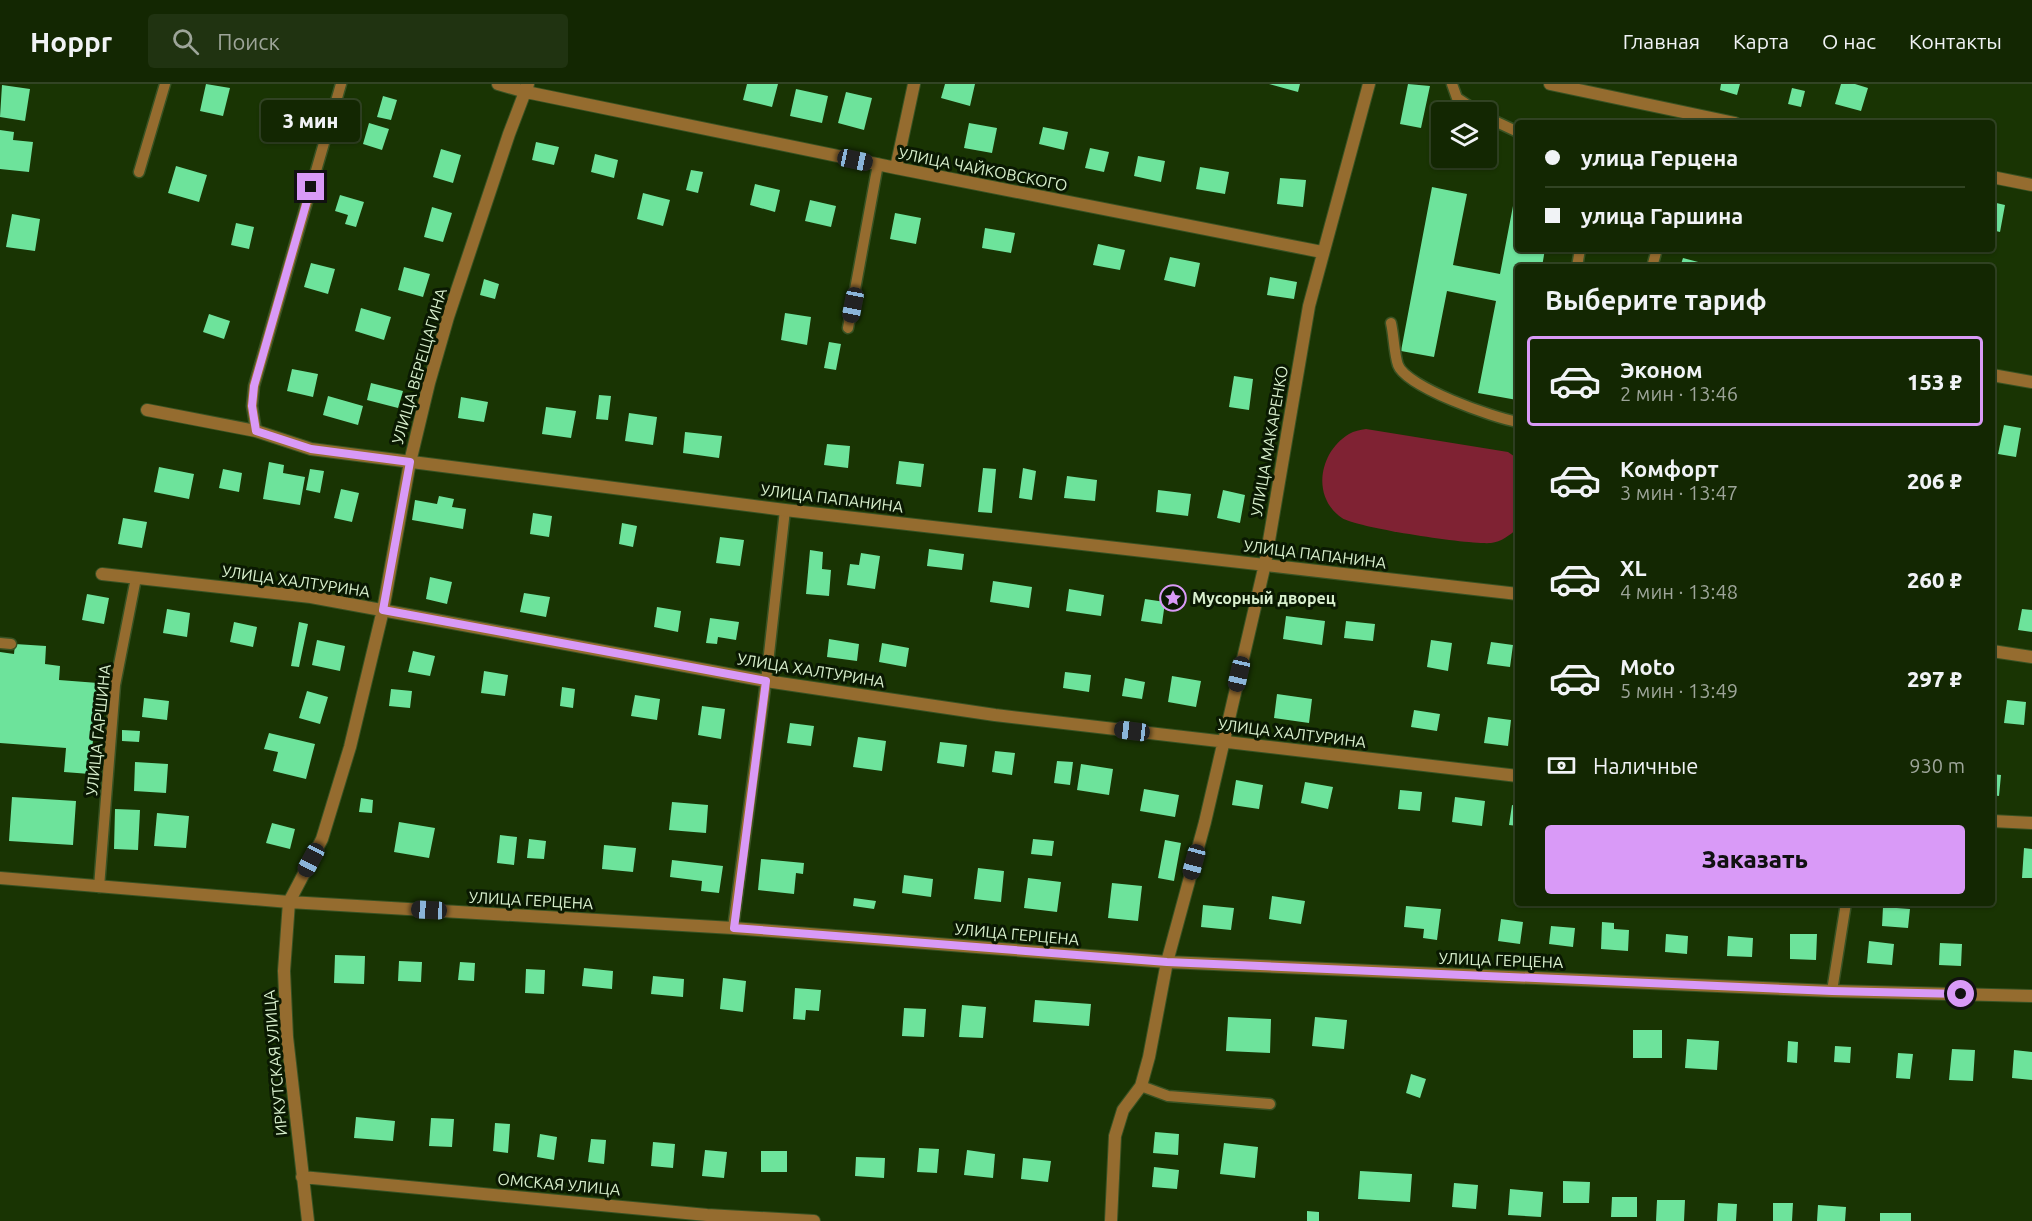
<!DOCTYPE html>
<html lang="ru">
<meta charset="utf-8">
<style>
body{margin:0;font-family:Ubuntu,sans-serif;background:#203311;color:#f1f3f6;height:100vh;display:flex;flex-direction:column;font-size:22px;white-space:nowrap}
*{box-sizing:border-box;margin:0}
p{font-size:20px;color:#9da599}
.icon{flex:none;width:33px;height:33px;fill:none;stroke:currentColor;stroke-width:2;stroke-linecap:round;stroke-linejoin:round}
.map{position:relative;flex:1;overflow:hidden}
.side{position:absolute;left:1515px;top:180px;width:480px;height:642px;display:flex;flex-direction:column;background:#132702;border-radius:6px;box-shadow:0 2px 4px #0004,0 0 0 2px #324424}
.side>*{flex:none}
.top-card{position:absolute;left:1515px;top:36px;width:480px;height:132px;border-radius:6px;box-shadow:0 2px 4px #0004,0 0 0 2px #324424;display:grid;align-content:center;height:132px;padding:0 30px;background:#132702}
.tools{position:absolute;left:1431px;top:18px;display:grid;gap:12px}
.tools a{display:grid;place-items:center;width:66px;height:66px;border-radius:6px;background:#132702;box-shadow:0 2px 4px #0004,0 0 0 2px #324424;font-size:30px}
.end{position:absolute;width:27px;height:27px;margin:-14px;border:8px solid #d99af7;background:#111;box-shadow:0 0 0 3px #111}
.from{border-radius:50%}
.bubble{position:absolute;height:42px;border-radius:6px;background:#132702;box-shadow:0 2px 4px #0004,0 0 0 2px #324424;font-size:20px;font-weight:800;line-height:42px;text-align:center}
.car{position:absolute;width:18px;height:36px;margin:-18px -9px;border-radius:8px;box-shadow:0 0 4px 2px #0007;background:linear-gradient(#222 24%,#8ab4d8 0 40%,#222 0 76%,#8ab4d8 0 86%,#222 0)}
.top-card b{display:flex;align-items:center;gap:21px;height:57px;font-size:22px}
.top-card b+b{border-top:2px solid #324424}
.top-card i{width:15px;height:15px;background:#f1f3f6}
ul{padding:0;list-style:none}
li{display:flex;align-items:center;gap:18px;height:90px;margin:0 12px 9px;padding:0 18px;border:3px solid transparent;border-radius:6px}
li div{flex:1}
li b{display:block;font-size:22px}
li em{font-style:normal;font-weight:800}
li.on{border-color:#d99af7}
li>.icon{width:54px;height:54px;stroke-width:1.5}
h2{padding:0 30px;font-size:27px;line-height:72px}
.pay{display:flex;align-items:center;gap:15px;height:66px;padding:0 30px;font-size:22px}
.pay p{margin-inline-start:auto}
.action{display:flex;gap:12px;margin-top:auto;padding:12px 30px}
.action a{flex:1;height:69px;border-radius:6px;background:#d99af7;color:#111;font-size:24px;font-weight:800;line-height:69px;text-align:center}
header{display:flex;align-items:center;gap:36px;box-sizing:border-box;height:84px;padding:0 30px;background:#132702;border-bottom:2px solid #324424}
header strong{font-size:28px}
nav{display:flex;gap:33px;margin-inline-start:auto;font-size:21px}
.search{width:420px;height:54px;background:#203311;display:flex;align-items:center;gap:15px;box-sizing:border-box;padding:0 21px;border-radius:6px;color:#9da599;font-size:22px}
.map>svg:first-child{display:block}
.green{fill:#7f2233}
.building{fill:#6de39b}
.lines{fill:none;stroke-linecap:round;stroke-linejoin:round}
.service-casing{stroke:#385223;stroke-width:13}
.minor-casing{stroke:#385223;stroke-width:14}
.service{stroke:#956c2f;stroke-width:10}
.minor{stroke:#956c2f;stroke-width:12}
.route{stroke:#d99af7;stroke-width:8}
.labels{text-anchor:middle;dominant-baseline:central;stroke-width:6;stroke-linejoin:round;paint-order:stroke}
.street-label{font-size:16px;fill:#d8efcd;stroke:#0a1902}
.poi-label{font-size:16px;font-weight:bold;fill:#d8efcd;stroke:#0a1902;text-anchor:start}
</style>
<header>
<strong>Hoppr</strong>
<div class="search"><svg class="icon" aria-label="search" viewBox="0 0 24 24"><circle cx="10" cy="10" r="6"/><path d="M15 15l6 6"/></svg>Поиск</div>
<nav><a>Главная</a><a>Карта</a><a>О нас</a><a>Контакты</a></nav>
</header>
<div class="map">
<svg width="2032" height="1137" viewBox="0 0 2032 1137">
<rect width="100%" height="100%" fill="#193403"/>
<path class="green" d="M1366 345 1508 368 1518 375V444C1510 451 1501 458 1491 459 1471 461 1357 444 1342 434 1311 413 1319 368 1349 350 1354 347 1360 346 1366 345Z"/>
<path class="building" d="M206 0 230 4 223 32 200 27Z
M747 0H778L772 23 743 16Z
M945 0H975L970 22 941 14Z
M1269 0H1300L1298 8Z
M1408 0 1430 2 1421 44 1400 40Z
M1721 0H1740L1737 11 1720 6Z
M1841 0H1855L1868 4 1861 27 1835 20Z
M2 1 30 5 25 37 0 33Z
M1792 4 1805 7 1801 23 1788 20Z
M796 5 828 12 822 39 790 32Z
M846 8 872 14 864 46 838 39Z
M383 12 397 16 391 36 377 33Z
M369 39 389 45 382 66 363 60Z
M969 39 997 44 992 69 964 64Z
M1043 43 1068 48 1064 66 1039 60Z
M0 46 14 48 13 56 33 58 29 88 0 85Z
M536 58 559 63 554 81 532 76Z
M1090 64 1109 68 1104 88 1085 84Z
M441 65 461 71 453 99 433 93Z
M595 70 618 76 614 94 591 88Z
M1138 72 1165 77 1161 98 1134 92Z
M176 82 207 91 199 118 168 109Z
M1200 83 1229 88 1225 110 1196 105Z
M691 86 703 88 698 109 686 106Z
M1280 94 1306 96 1303 123 1277 120Z
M755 100 780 106 775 128 750 121Z
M1517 101 1518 165H1545L1542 183H1518L1517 316 1478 309 1496 217 1447 207 1434 273 1401 267 1432 103 1467 110 1453 181 1500 190Z
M643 109 670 116 663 142 637 135Z
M340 111 364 118 356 143 345 140 348 131 335 127Z
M810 116 836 122 831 143 805 137Z
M1992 118 2005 121 2000 148 1992 146Z
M432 123 452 129 443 158 424 153Z
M895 129 921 134 916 160 890 155Z
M12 130 40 135 35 167 6 163Z
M236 139 254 143 249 165 231 161Z
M985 144 1015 149 1011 169 982 164Z
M1098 160 1125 166 1120 186 1093 181Z
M1170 173 1200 179 1195 203 1164 196Z
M1683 174 1702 179 1701 183H1680Z
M311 179 335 185 328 210 304 203Z
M404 183 430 190 423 213 398 206Z
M1270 193 1297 198 1294 215 1267 211Z
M484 195 499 200 495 215 480 211Z
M361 224 391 233 384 256 355 247Z
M785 229 811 233 807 261 781 256Z
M209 230 230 237 224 255 203 248Z
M829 258 841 260 836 286 824 284Z
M292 285 318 290 313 313 287 307Z
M1234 292 1253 295 1249 326 1229 323Z
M371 299 403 307 398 324 367 316Z
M599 311 611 312 608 336 596 335Z
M328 312 363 322 358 341 323 331Z
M461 313 488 318 484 338 458 334Z
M546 323 576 327 571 354 542 350Z
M629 329 657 333 653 361 625 357Z
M2004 341 2021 344 2016 373 1998 370Z
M685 348 722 352 719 374 683 369Z
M827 360 850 362 848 384 824 381Z
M899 377 924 380 921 403 896 400Z
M269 378 284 381 283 389 305 393 300 421 263 415Z
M159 383 194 390 189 415 154 408Z
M983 384 996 385 992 429 978 428Z
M1023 384 1036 387 1032 416 1019 414Z
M223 385 242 389 239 408 219 404Z
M310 385 324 387 320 409 306 406Z
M1067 392 1097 396 1095 417 1064 414Z
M341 405 359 409 352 438 334 434Z
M1158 406 1191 410 1188 432 1156 428Z
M1223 406 1245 411 1240 439 1217 434Z
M439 412 454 415 452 423 466 425 463 445 412 436 415 416 437 420Z
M533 429 552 432 549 453 530 450Z
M123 434 147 438 142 464 118 460Z
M622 439 637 442 633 463 619 460Z
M720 453 744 456 740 482 716 479Z
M929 465 964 470 962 486 927 482Z
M810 466 823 468 822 485 831 486 829 512 806 510Z
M861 469 880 472 875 505 847 501 850 480 859 481Z
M430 493 452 498 447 520 426 515Z
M993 497 1032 503 1029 524 990 518Z
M1069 505 1104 511 1101 532 1066 527Z
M524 509 550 513 546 533 520 528Z
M87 510 109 514 104 540 82 536Z
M1145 515 1165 518 1162 540 1141 537Z
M657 523 681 527 678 548 654 543Z
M167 525 190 529 187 553 163 549Z
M2022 525 2032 526V548L2018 546Z
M1286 532 1325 537 1322 561 1283 555Z
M710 534 739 538 736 556 718 553 717 560 706 559Z
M1346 537 1375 540 1373 557 1344 554Z
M234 538 257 543 253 563 230 558Z
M299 538 308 540 299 583 291 582Z
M829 555 859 560 857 577 827 573Z
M317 556 345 562 340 587 312 581Z
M1431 556 1452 559 1448 587 1427 583Z
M1491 558 1513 561 1510 583 1487 580Z
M882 559 909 564 906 583 879 578Z
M15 560 46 562 45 580 60 582 59 596 98 599 90 690 64 688 66 664 0 659V568L14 570Z
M413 567 435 572 430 592 408 588Z
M484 587 508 591 505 612 481 609Z
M1065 588 1091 591 1089 608 1063 604Z
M1172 592 1201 597 1196 623 1168 618Z
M1125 594 1145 598 1142 615 1122 612Z
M562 603 575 605 573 624 560 622Z
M391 605 412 607 410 624 389 622Z
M307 607 328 613 320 640 299 634Z
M1277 610 1312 615 1309 639 1274 634Z
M635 611 660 615 657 636 631 632Z
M144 614 169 617 167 636 142 633Z
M2007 616 2026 618 2024 641 2004 639Z
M702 622 725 625 721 655 698 651Z
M1414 626 1440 630 1437 647 1411 643Z
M1488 633 1511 636 1508 662 1484 659Z
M790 639 814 642 811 662 787 659Z
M122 646 140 647 139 658 122 657Z
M269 649 315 660 306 695 273 687 278 668 264 665Z
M858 653 886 657 882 687 853 683Z
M940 658 967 661 964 683 937 679Z
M995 667 1015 669 1012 691 992 688Z
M1057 677 1073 678 1070 701 1054 699Z
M135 678 168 680 166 709 134 707Z
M1081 680 1113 685 1109 711 1077 706Z
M1992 690 2001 691 1999 712 1992 711Z
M1236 696 1263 701 1259 725 1232 721Z
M1305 698 1333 703 1328 725 1301 719Z
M1144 705 1179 711 1175 733 1140 727Z
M1400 706 1422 708 1420 727 1398 725Z
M12 713 76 717 73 761 9 757Z
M1455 713 1485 717 1482 742 1452 738Z
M361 714 373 716 372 729 359 728Z
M672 718 708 721 706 749 669 746Z
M1512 721 1518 722V742L1509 741Z
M115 725 140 726 138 766 114 765Z
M157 729 189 732 186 764 154 762Z
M399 738 435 744 429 774 394 768Z
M272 739 295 745 290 765 266 759Z
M500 751 517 753 514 781 497 779Z
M529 755 546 757 544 775 527 774Z
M1033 755 1054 757 1052 772 1031 770Z
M1165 756 1181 759 1174 797 1158 794Z
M604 761 636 764 633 788 602 785Z
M2024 764 2032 765V794H2022Z
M761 775 804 779 803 790 796 789 794 810 758 806Z
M672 776 723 782 719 809 701 807 702 797 670 793Z
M978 784 1004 787 1001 818 974 815Z
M904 791 933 795 931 813 902 809Z
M1028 794 1061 798 1057 828 1024 824Z
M1112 799 1142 802 1138 837 1108 834Z
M1272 812 1305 817 1301 840 1269 835Z
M854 814 876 817 874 825 853 822Z
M1203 821 1234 824 1231 846 1201 843Z
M1406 822 1441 825 1437 856 1423 854 1424 845 1404 843Z
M1883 823 1910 825 1908 844 1882 842Z
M1501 835 1523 838 1520 860 1498 857Z
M1602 838 1614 839V845L1629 846 1628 867 1601 865Z
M1551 842 1575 844 1573 863 1549 860Z
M1666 850 1688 852 1687 870 1665 868Z
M1790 850H1817L1816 876 1790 875Z
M1728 852 1753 854 1752 873 1727 872Z
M1869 857 1894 860 1892 881 1867 879Z
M1940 859 1962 860 1961 882 1939 881Z
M335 871 365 872 364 900 334 899Z
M399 877 422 878 421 898 398 897Z
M460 878 475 879 474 897 458 896Z
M584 884 613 887 612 905 582 902Z
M526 885 545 886 544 910 525 909Z
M653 892 684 895 683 913 651 910Z
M723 894 746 897 743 928 720 925Z
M795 904 821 906 819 927 806 926 805 936 793 935Z
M1035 916 1091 920 1089 942 1033 938Z
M962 921 986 923 983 954 959 953Z
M904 924 926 925 924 953 902 952Z
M1228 933 1271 935 1270 969 1226 967Z
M1315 933 1347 936 1344 965 1312 962Z
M1633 946H1662V974H1633Z
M1687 955 1719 957 1717 986 1685 984Z
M1788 957 1798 958 1797 979 1787 978Z
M1835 962 1851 963 1850 979 1834 978Z
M1952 965 1975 966 1973 997 1949 996Z
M2014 966 2032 968V996L2012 994Z
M1898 969 1913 970 1910 995 1896 994Z
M1411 990 1426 995 1420 1014 1406 1009Z
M356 1033 395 1037 393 1057 354 1054Z
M431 1034 454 1035 452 1063 429 1062Z
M495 1039 510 1040 508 1069 493 1067Z
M1155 1048 1179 1050 1178 1071 1153 1069Z
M540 1050 557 1053 554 1076 537 1073Z
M591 1055 606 1056 604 1080 588 1078Z
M653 1058 675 1060 673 1084 651 1082Z
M1224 1059 1258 1063 1255 1094 1220 1090Z
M919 1064 939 1065 937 1089 917 1088Z
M705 1066 727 1068 724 1094 702 1092Z
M967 1066 995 1070 993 1094 964 1091Z
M761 1067H787V1088H761Z
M856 1073 885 1074 884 1094 855 1092Z
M1023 1074 1051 1077 1048 1098 1021 1095Z
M1154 1083 1179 1086 1177 1105 1152 1103Z
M1360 1087 1412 1090 1410 1118 1358 1115Z
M1563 1097 1590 1098 1589 1119H1563Z
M1454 1099 1478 1101 1476 1125 1452 1123Z
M1510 1105 1543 1108 1541 1133 1508 1131Z
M1612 1113H1637V1133H1611Z
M1657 1116H1685L1684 1137H1656Z
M1718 1119 1737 1120 1736 1137H1717Z
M1773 1119H1793L1792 1137H1773Z
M1818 1121 1846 1123 1845 1137H1817Z
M1307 1127 1319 1128V1137H1307Z
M1880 1129H1911V1137H1880Z"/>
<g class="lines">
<g class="service-casing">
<path id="service" d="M1452 0 1457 14 1478 28
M1486 33 1518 48
M139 88 165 0
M1577 183 1580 165
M1652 183 1657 165
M1391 239C1394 252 1394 269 1398 281 1406 303 1494 334 1518 338
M848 244 878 80
M256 347 252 322 254 302 341 0
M0 559 11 560
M99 803 115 601 136 494
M733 844 766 597 785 426
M1832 907 1846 819
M1141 1002 1168 1012 1270 1020"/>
</g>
<g class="minor-casing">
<path id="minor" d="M498 0 526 8 896 84 1322 168
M1550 0 1735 39
M896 84 914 0
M1992 93 2032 101
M1992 291 2032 298
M147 326 256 347 311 365 785 426 1518 510
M102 490 311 513 766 597 995 631 1518 692
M1992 567 2032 573
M1992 737 2032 739
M0 794 289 818 733 844 1167 878 1832 907 2032 912
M302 1093 707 1131 814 1137
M308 1137 287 953 284 887 289 818 322 755 350 663 383 526 410 378 429 299 448 233 509 50 528 0
M1111 1137 1115 1052 1123 1026 1141 1002 1149 973 1167 878 1205 738 1265 480 1309 222 1369 0"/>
</g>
<use href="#service" class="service"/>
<use href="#minor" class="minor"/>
</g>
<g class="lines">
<path class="route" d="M311 103 254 302 252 322 256 347 311 365 410 378 383 526 766 597 734 844 1167 878 1832 907 1961 910"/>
</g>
<defs>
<g id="sight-ring" transform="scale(1.35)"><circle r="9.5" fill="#0a1902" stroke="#d99af7" stroke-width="1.5"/><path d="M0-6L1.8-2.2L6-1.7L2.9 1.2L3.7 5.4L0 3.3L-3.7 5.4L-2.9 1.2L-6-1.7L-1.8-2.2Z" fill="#d99af7"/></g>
</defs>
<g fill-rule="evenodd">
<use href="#sight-ring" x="1173" y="514"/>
</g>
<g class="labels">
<g class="street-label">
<text transform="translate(983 85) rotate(11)">УЛИЦА ЧАЙКОВСКОГО</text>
<text transform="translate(419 282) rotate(-74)">УЛИЦА ВЕРЕЩАГИНА</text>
<text transform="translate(1269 357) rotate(-80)">УЛИЦА МАКАРЕНКО</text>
<text transform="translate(832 414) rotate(7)">УЛИЦА ПАПАНИНА</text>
<text transform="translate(1315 470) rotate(7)">УЛИЦА ПАПАНИНА</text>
<text transform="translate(296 497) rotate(8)">УЛИЦА ХАЛТУРИНА</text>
<text transform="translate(811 586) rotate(9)">УЛИЦА ХАЛТУРИНА</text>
<text transform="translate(98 646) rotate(-84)">УЛИЦА ГАРШИНА</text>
<text transform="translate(1292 649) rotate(7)">УЛИЦА ХАЛТУРИНА</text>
<text transform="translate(531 816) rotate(3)">УЛИЦА ГЕРЦЕНА</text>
<text transform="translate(1017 850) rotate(5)">УЛИЦА ГЕРЦЕНА</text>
<text transform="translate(1501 876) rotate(2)">УЛИЦА ГЕРЦЕНА</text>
<text transform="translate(275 979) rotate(-95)">ИРКУТСКАЯ УЛИЦА</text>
<text transform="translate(559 1100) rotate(5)">ОМСКАЯ УЛИЦА</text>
</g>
<g class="poi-label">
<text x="1192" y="514">Мусорный дворец</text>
</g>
</g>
</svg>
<div class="tools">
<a><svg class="icon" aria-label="layers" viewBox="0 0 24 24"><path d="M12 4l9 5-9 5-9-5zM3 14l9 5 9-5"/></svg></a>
</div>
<i class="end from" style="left:1961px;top:910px"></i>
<i class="end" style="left:311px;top:103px"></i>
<div class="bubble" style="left:261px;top:16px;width:99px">3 мин</div>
<i class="car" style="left:855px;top:76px;rotate:102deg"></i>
<i class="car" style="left:853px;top:221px;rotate:191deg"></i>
<i class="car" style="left:1239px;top:590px;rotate:193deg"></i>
<i class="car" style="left:1132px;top:647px;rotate:277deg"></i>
<i class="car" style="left:311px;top:776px;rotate:208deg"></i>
<i class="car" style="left:1194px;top:778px;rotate:195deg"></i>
<i class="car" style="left:429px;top:826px;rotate:273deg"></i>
<div class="top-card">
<b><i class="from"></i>улица Герцена</b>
<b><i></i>улица Гаршина</b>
</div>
<section class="side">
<h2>Выберите тариф</h2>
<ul>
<li class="on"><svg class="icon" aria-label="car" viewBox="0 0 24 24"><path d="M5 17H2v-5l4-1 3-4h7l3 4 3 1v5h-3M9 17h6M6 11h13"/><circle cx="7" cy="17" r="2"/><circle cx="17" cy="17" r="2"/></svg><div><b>Эконом</b><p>2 мин · 13:46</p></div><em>153 ₽</em></li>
<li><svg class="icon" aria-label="car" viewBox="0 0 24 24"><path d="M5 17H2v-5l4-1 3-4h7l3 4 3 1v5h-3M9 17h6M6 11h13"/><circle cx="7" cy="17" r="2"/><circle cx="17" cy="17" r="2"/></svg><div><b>Комфорт</b><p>3 мин · 13:47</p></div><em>206 ₽</em></li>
<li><svg class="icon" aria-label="car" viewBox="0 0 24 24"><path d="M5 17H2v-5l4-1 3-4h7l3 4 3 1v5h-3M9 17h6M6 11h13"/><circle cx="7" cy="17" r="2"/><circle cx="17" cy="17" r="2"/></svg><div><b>XL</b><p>4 мин · 13:48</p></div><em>260 ₽</em></li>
<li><svg class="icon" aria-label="car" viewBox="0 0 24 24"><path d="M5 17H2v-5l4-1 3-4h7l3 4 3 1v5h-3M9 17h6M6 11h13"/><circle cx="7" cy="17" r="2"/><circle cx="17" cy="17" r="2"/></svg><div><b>Moto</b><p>5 мин · 13:49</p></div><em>297 ₽</em></li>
</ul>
<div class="pay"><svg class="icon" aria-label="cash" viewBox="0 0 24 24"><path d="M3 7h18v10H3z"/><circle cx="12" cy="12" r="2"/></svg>Наличные<p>930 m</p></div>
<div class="action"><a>Заказать</a></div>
</section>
</div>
